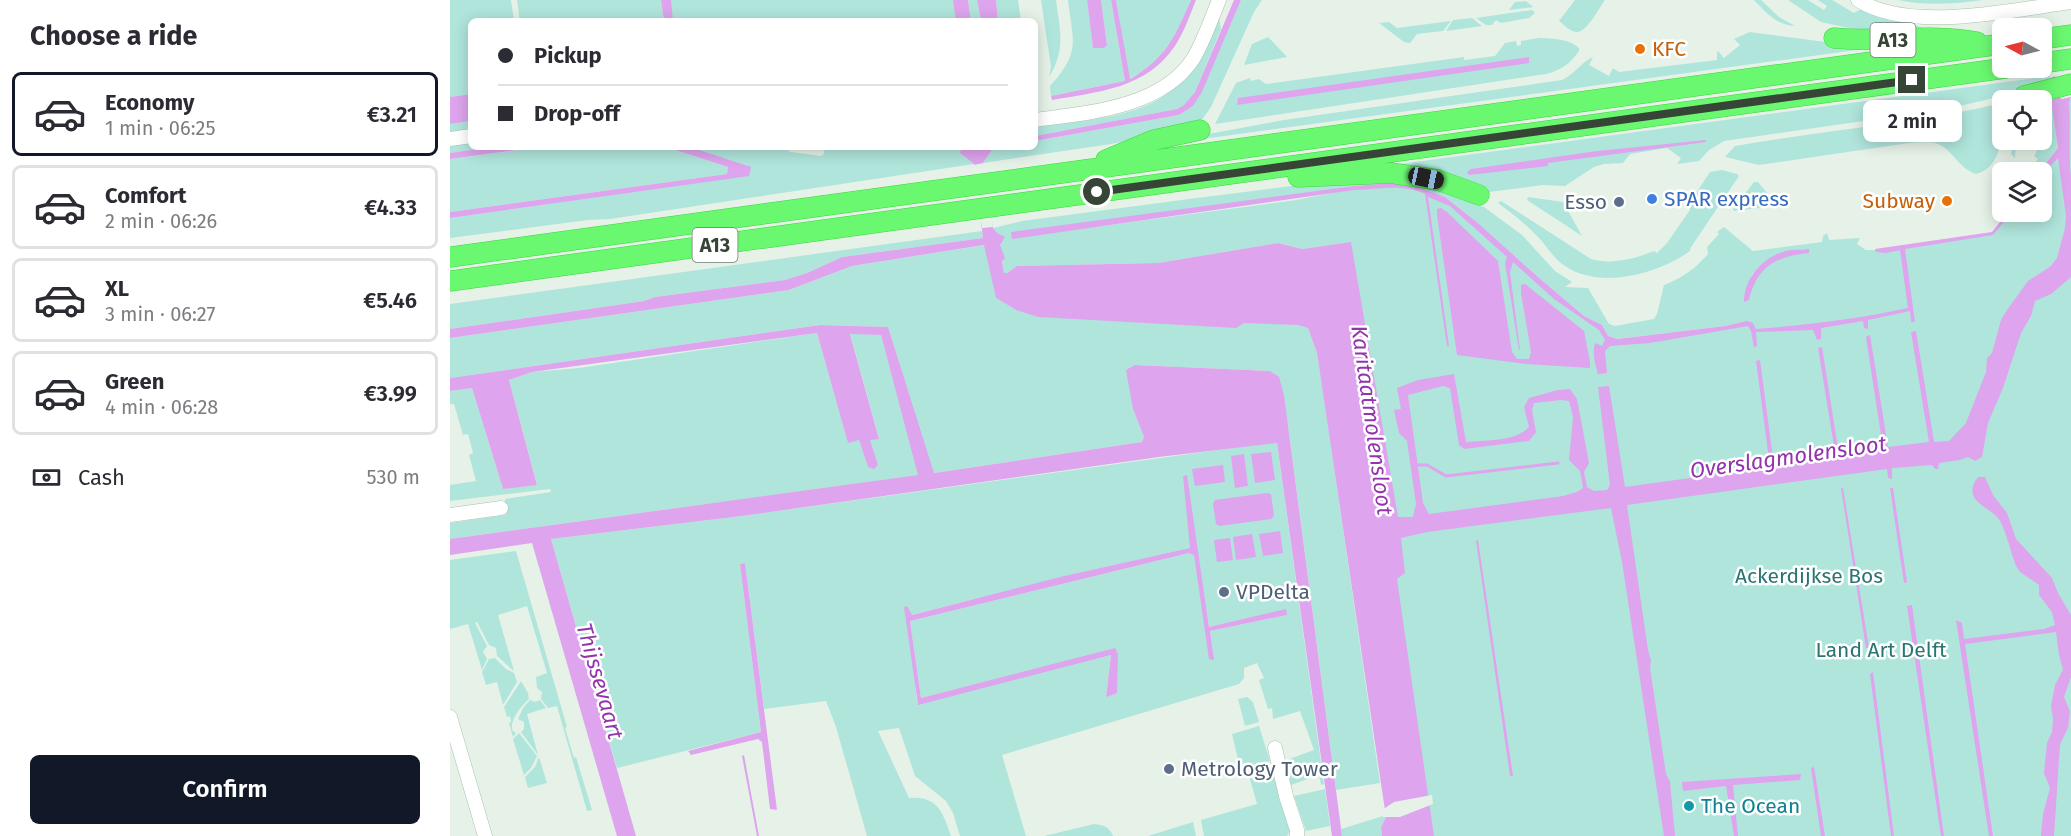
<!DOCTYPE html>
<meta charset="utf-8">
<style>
body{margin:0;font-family:"Fira Sans",sans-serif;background:#f2f2f3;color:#2b2b33;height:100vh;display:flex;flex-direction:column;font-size:22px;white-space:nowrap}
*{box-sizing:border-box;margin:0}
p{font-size:20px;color:#7c7c81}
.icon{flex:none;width:33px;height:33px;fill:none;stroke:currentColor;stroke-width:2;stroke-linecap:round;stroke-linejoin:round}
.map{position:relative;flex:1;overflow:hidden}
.details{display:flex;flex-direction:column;background:#fff;width:450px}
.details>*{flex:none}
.hud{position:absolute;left:18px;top:18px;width:570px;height:132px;border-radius:9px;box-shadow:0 3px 15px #0003;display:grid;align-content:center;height:132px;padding:0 30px;background:#fff}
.needle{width:39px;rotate:277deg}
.buttons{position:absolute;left:1542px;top:18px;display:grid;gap:12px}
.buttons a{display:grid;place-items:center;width:60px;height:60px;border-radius:9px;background:#fff;box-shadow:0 3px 15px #0003;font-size:30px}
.end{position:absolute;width:27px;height:27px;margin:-14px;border:8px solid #364535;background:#fff;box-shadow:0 0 0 3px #fff}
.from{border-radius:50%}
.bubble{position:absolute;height:42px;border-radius:9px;background:#fff;box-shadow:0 3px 15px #0003;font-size:20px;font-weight:600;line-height:42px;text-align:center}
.car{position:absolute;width:18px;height:36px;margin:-18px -9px;border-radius:8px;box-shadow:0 0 4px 2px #0007;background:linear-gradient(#222 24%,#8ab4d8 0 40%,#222 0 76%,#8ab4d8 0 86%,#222 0)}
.hud b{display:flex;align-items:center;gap:21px;height:57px;font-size:22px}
.hud b+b{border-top:2px solid #e1e1e2}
.hud i{width:15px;height:15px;background:#2b2b33}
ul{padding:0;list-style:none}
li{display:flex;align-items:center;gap:18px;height:84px;margin:0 12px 9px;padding:0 18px;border:3px solid #e1e1e2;border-radius:9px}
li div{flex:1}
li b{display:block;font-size:22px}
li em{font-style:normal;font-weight:600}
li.current{border-color:#111827}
li>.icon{width:54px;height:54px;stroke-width:1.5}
h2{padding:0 30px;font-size:27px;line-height:72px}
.pay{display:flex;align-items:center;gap:15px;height:66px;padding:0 30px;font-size:22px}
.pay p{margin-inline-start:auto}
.cta{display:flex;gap:12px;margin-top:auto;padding:12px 30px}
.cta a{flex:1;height:69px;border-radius:9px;background:#111827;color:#fff;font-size:24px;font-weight:600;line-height:69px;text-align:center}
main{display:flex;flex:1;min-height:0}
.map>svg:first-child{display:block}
.green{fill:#b0e5dc;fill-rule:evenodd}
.water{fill:#dea4ed;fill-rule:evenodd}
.pier{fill:#e6f2e7}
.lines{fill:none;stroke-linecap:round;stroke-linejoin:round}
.stream{stroke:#dea4ed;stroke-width:3}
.minor-casing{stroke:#acc0ad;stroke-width:15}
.highway-casing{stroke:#3bd73c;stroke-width:21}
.minor{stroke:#fff;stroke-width:14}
.highway{stroke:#6bf871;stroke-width:20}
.route{stroke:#364535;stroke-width:8}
.food-dot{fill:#e8710a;stroke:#fff;stroke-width:2}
.shop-dot{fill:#3f7fe0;stroke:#fff;stroke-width:2}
.service-dot{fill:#5c6f8a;stroke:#fff;stroke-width:2}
.culture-dot{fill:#0f9aa8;stroke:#fff;stroke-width:2}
.labels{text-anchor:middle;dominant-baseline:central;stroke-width:5;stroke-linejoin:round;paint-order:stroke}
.shield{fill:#fff;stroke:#727d72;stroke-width:1.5}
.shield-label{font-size:20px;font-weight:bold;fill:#364535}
.food-label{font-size:21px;fill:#c56008;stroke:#fff;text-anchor:start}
.shop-label{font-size:21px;fill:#366cbe;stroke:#fff;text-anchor:start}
.service-label{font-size:21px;fill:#4e5e75;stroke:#fff;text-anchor:start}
.park-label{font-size:21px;fill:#2b7474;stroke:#fff}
.culture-label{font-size:21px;fill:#0d838f;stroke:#fff;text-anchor:start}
.water-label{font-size:22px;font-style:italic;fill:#9433ac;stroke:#fff}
</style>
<main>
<section class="details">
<h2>Choose a ride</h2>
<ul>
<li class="current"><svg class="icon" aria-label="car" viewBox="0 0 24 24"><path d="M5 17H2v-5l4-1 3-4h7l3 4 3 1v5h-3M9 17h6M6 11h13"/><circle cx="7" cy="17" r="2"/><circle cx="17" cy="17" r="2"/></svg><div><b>Economy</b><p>1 min · 06:25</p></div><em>€3.21</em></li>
<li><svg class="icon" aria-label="car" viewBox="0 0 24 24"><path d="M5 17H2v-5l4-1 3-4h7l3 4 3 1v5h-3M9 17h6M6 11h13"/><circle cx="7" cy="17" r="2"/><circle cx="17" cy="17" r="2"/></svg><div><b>Comfort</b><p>2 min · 06:26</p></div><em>€4.33</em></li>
<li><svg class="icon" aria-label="car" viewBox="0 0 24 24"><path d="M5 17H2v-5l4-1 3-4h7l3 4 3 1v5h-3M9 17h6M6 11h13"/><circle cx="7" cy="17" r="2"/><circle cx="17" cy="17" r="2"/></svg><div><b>XL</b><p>3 min · 06:27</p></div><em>€5.46</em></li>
<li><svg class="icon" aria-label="car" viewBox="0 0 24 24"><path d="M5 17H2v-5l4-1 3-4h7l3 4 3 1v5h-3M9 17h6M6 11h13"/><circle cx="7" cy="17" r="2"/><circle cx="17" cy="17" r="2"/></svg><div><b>Green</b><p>4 min · 06:28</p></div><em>€3.99</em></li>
</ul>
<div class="pay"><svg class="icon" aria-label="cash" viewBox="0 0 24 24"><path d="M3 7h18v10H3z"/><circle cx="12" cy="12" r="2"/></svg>Cash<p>530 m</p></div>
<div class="cta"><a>Confirm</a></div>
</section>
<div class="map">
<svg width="1621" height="836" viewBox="0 0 1621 836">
<rect width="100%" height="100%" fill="#e6f2e7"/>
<path class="green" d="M0 0H61L64 21H21V94L0 97Z
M67 0H211L214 21H70Z
M218 0H506L509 21H221Z
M518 0H527L531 21H521Z
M546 0H568L571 21H548Z
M591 0H606C610 30 616 50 599 77L601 67Z
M618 0H637L643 48 657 45 651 0H661L675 81 601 96 600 86C631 52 623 43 618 0Z
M666 0H741C726 35 715 60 679 79Z
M791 0H812L804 12 761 107 749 124 723 132 661 144 533 163 544 147H585V141L729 115 743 106 766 58Z
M1125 0H1155C1149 8 1136 34 1126 32 1120 31 1114 25 1109 21Z
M1304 0H1311L1329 17 1345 26C1326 25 1316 12 1304 0Z
M1338 0H1358L1374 10 1377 6 1368 0H1382L1404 13 1415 7 1484 32 1408 30 1371 22Z
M1448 0H1533C1504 4 1477 6 1448 0Z
M1076 1 1083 7 1059 10 1065 2Z
M1082 10 1085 13 1079 18 1051 23 1046 20 1042 25H1036L1026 18Z
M768 12 771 29 745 92 734 105 727 109 585 136V127C631 120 704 119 734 77 748 57 757 33 768 12Z
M1022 18 1032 26 996 31 1003 20Z
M1001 21 993 31 967 34 960 43 954 42 929 23 939 22 947 28Z
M1300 32 1383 43 1443 45 752 139 753 135 834 120 1112 80C1125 74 1131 62 1143 57L1139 65 1159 76 1163 68 1169 72 1267 60V52L1268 51 1274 58 1290 45 1284 39Z
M818 37 837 57 794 65 802 44Z
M1089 38C1103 39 1118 38 1129 48V51C1120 64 1111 70 1096 74L765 124 786 83 800 78 801 81 809 79 816 84 1014 57V60L1045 56 1055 43 1066 41 1067 46 1071 45V41Z
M1600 76 1599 85 1497 109 1274 141 1259 150 1249 161 1227 164 1231 158 1217 148 1180 154 1173 163 1154 164 1144 167 1115 186 1093 185 1039 192 935 166Z
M1600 92 1608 148 1589 172 1584 171 1587 166 1584 164 1588 159 1584 156 1587 151 1576 143 1570 151V145H1566L1565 158 1561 154 1565 140H1592V100Z
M1621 99V836H978L895 243 852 249 828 243 708 263 567 266 557 273H554L550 245 543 228 572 221 747 198 904 178H941L1019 198 1034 207 1072 235 1105 271 1122 282 1115 287 1138 288 1159 324 1165 326 1204 319 1207 314 1214 285C1231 279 1246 268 1258 254L1257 247 1269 234 1267 232 1274 227 1303 251 1372 242 1373 236 1377 233 1379 240 1410 238 1407 244 1416 250H1426L1543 233 1560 212H1592L1591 172 1615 148 1613 104ZM944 183 995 197 1028 223 1088 277 1134 316 1152 325 1158 336 1166 339 1275 326 1293 322V324L1168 343 1158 339 1150 327 1133 317 1010 212 992 199 956 187 902 189 846 200 562 238 904 186ZM1359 249 1326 257 1300 277C1319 255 1330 251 1359 249Z
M1552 103C1553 128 1555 166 1526 174 1508 168 1503 150 1488 144 1480 141 1469 143 1459 143L1309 165 1275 157 1285 146C1374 130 1464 124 1552 103Z
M21 121V129L0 133V124Z
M21 143V147H40L0 153V146Z
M92 147H216L278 167 277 174 0 212V159Z
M240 147H333L341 152 371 156 374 154V147H511L510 153 524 164 160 219 138 220 0 238V218L299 175Z
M1272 170 1287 174 1289 176 1241 247 1240 251C1208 274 1150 290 1115 266 1104 259 1098 248 1090 239 1077 225 1063 214 1048 203L1051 201 1141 259C1160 265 1185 259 1204 251L1207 253 1217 243 1240 210 1239 204 1260 172Z
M1304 182H1308L1328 206 1284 211 1283 209Z
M1078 197 1113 202 1132 236 1077 200Z
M532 231 533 238 392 257 357 273 335 280 205 297 194 301 0 329V304Z
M535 245 546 298 566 310 849 325 858 328 867 353 874 398 930 783 886 790 838 425 820 371 685 365 683 409 694 437 692 442 483 473 438 327 370 325 0 378V338L339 290 402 266Z
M367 333 398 442 409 439 418 467 428 465 419 440 429 438 400 333 431 335 469 475 0 539V523L56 515 55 499 101 492 100 489 0 501V485L26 481 19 455 23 453 18 434 13 435 4 404H0V391L22 388 53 489 87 484 59 380 82 372 129 368Z
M818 443H827L874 784 871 785 869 775 841 785 834 761 864 750 850 711 823 719 822 708 818 709 809 680 814 678 807 663 794 668V678L789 684 552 755 576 836H510L503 813 496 801 465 776 449 728 428 731 459 798C487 795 493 812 501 836H417L386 727 376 701 314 709 295 563 290 564 311 732 167 768 101 539 292 516ZM736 475 759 627 836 610V615L760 631 764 659 744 555 739 553 460 621 471 698 665 649 667 693 656 696 661 655 467 702 457 607 461 615 632 572 741 548Z
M66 551 117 727 115 728 124 758 126 757 142 810 137 811 107 706 98 708 91 699 92 692 87 688 86 677 97 673 77 606 48 615 64 671 47 656 46 648 39 645 27 622 25 623 37 646 33 652 37 659 32 670 18 624 0 629V560Z
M45 658 56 669 64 673 67 682 53 705 47 682 36 685 32 672 39 659Z
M71 681 78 693 79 699C71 706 60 720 62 730L66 733 63 737 59 723 61 722 60 716 57 717 54 707Z
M797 697 803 702 809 722 795 726 788 699Z
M80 700 85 702 90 700 96 708 77 714 88 755 71 732 74 729V722L68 719 73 708Z
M809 726 820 761 796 768 795 763 789 764 782 734Z
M69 733 87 756 81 768 74 775 63 739Z
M89 757 97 783 78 788 75 777 85 767Z
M821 766 840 826V831L837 836H754L751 820 807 804 798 772Z
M875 789 880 826 856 831 844 796Z
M933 816 936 817 931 827 932 836H892L891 829Z
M743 822 746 836H698Z
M644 824C653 825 660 827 663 836H594Z"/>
<path class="water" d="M211 0H221L223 21H214Z
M503 0H518L521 21H506Z
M527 0H546L548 21H531Z
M637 0H651L657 45 654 48H643Z
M661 0H666L680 79C717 57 724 38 741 0H746C740 15 734 32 725 46 696 89 647 92 602 100L601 96 675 81Z
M784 0H791L752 92 743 106 729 115 585 141V136L727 109 734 105 745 92Z
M1079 57V63L787 105 788 98Z
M1605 76 1610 98 1612 99 1621 97 1619 103C1621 128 1618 152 1621 177V277L1601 294 1585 301 1581 316 1571 333 1553 388 1538 423 1532 457 1525 461 1518 457 1510 460 1489 463 1488 469H1485L1482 465 1442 468V479L1438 478 1437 469 1177 505 1198 650 1201 660 1200 668 1216 774 1220 782 1225 836H1214L1172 562 1161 508 977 532 951 538 955 573 947 579 984 836H932L931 827 936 817 867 353 858 328 848 325 794 323 786 328 588 317 566 310 546 298 534 245 402 266 339 290 0 338V329L194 301 205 297 335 280 357 273 392 257 533 238 524 164 510 153 511 147H544L533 163 543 228 547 233 555 237 550 245 555 258 552 261 554 273H557L567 266 708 263 828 243 852 249 901 242 948 517H963L966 504 957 441 949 433 944 410 951 409 947 388 968 380 1004 374 1016 442C1036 440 1065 442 1079 427L1074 407 1079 398 1108 390 1120 389 1127 399 1139 463 1134 472 1137 487 1144 491 1157 490 1160 485 1148 387 1159 386 1175 487 1320 467 1306 361 1310 360 1324 466 1357 463 1386 458 1368 348 1372 347 1389 455 1433 448 1416 337 1420 335 1438 447 1479 442 1461 332 1466 331 1484 442 1499 441 1516 423 1536 372 1537 358 1542 353 1551 320 1557 310 1578 281 1601 266 1607 258 1615 228 1616 216 1608 158 1592 175 1589 172 1608 148 1600 94V78ZM993 386 1000 388 1009 445 1014 449 1079 441 1086 432 1082 410 1084 403 1111 400 1119 401 1123 417 1119 460 1130 471 1133 488 1127 492 1113 496 979 514 973 503 958 395Z
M21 94V121L0 124V97Z
M1256 140V142L1098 163V166L1019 175 1017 172 1021 169 1147 151Z
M40 147H89L0 159V153Z
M216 147H240L301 167 299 176 0 218V212L277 174 278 167Z
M944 183 961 185 995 197 1028 223 1088 277 1134 316 1152 325 1158 336 1167 339 1275 326 1297 321 1303 323 1306 329C1357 325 1408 319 1458 308L1450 250 1436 253 1426 252 1425 249 1542 232 1558 212H1562L1543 235 1455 249 1465 322H1461L1460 311 1418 320V329L1414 328 1413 321 1371 328V339L1367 340 1363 330 1306 332 1307 346 1304 347 1301 331 1298 326 1200 343 1160 346 1155 351 1157 373 1148 374C1145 364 1142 353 1145 343L1152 346 1155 340 1149 330 1104 299 1063 262 1060 272 1070 350H1069L1055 263 1057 257 1000 206 978 197 999 346H997L975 194C951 183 929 190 904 190L562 239 561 232 904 186Z
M991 208 997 212 1048 261 1062 352 1067 359H1079L1081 352 1071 293V285L1075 284 1134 331 1140 362V368L1076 364 1007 355 987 215V209Z
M1359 249V253C1327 256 1307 266 1299 300L1294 302C1294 279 1312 257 1336 251 1343 249 1352 250 1359 249Z
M370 325 438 327 484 473 692 442 694 437 683 409 676 370 685 365 820 371 829 377 834 395 892 836H882L827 443 709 457 292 516 101 539 186 836H167L82 543 0 555V539L468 475 431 335 400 334 429 439 420 440 428 465 424 469 418 467 409 440 398 443 367 333 82 372 59 380 87 485 53 489 22 388 0 391V378Z
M821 452 825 480 805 483 801 454Z
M794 454 798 486 785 488 781 456Z
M773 465 775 482 745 486 742 469Z
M737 475 759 627 836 609 837 615 760 631 764 660 759 659 744 555 739 553 460 621 471 698 665 648 668 654 667 693 656 697 661 655 468 705 454 607 457 606 462 615 614 576 740 548 733 476Z
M1528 477H1535L1543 495 1557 513 1566 539 1602 578 1608 593 1621 615V677L1614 697 1620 711 1618 728 1610 744 1604 836H1591L1593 814 1600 788 1594 773 1597 743 1602 732 1603 719 1601 706 1605 685 1613 670 1609 655 1606 632 1515 644 1543 836H1539L1506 620 1512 623 1514 639 1594 629 1605 625 1602 612 1589 595V585L1570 572 1566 566C1561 553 1556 531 1550 521 1543 507 1509 502 1528 477Z
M1391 488H1393L1419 648H1416Z
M1440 488H1443L1457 582 1454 583Z
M817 493 821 494 824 516 821 519 769 526 766 524 763 504 765 500Z
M830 531 833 553 813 556 809 534Z
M802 534 806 557 786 560 783 537Z
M780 538 783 560 767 562 764 540Z
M1028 540 1063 776H1060L1026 541Z
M295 563 327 810 320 809 312 742 308 739 241 755 238 751 311 732 290 564Z
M1462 605 1464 620 1494 836H1491L1457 606Z
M1423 672 1444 836H1441L1420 674Z
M294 755 309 836H307L292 756Z
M1364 767 1375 836H1371L1361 768Z
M1351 774 1350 780 1283 785 1288 836H1284L1276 786 1233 791 1232 782Z"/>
<path class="pier" d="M534 163 543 227 532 228 523 165Z
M982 795 983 804 950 817H933L932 810 944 802Z"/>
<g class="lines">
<path class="stream" d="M966 465H977L996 476 1108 463"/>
<g class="minor-casing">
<path id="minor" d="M1408 0C1460 33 1562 10 1621 2
M585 120C637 113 711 108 743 59 754 41 761 19 769 0
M0 139 21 136
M0 515 51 508
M0 717 35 836
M825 748 836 796 847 830V836"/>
</g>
<g class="highway-casing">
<path id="highway" d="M1384 38C1432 43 1480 33 1527 42
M1592 39 1621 35
M1592 63 1621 59
M1574 96 1621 84
M656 160 704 140 750 130
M848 177 941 173 988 180 1029 195
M0 257 1552 44
M0 281 1556 68"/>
</g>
<use href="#minor" class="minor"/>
<use href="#highway" class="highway"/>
</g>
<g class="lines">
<path class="route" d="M647 192 1462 80"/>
</g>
<g class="food-dot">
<circle cx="1190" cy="49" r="6"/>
<circle cx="1497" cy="201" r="6"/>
</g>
<circle class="shop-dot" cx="1202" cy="199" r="6"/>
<g class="service-dot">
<circle cx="1169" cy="202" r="6"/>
<circle cx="774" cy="592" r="6"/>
<circle cx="719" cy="769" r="6"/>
</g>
<circle class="culture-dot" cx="1239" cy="806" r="6"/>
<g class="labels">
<g class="shield">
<rect x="1420.5" y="23" width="45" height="34" rx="4.5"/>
<rect x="242.5" y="228" width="45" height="34" rx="4.5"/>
</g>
<g class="shield-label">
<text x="1443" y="40">A13</text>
<text x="265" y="245">A13</text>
</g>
<g class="food-label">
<text x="1202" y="49">KFC</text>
<text x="1485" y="201" text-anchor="end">Subway</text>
</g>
<g class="shop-label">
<text x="1214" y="199">SPAR express</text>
</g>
<g class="service-label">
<text x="1157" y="202" text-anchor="end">Esso</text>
<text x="786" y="592">VPDelta</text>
<text x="731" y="769">Metrology Tower</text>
</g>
<g class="park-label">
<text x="1359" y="576">Ackerdijkse Bos</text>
<text x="1431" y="650">Land Art Delft</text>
</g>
<g class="culture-label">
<text x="1251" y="806">The Ocean</text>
</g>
<g class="water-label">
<text transform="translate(922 420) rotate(82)">Karitaatmolensloot</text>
<text transform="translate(1338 457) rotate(-8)">Overslagmolensloot</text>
<text transform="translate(150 681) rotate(74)">Thijssevaart</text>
</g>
</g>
</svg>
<div class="buttons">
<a><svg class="needle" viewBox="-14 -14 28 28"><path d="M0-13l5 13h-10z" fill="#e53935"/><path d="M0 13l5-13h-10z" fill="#7c7c81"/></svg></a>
<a><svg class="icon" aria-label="locate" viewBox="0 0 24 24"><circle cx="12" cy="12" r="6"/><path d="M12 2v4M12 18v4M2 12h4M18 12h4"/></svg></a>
<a><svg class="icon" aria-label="layers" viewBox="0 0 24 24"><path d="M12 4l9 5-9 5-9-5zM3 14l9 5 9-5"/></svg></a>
</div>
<i class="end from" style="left:647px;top:192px"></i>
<i class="end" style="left:1462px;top:80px"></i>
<div class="bubble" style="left:1413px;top:100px;width:99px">2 min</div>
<i class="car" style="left:976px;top:178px;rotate:102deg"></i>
<div class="hud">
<b><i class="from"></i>Pickup</b>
<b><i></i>Drop-off</b>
</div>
</div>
</main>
